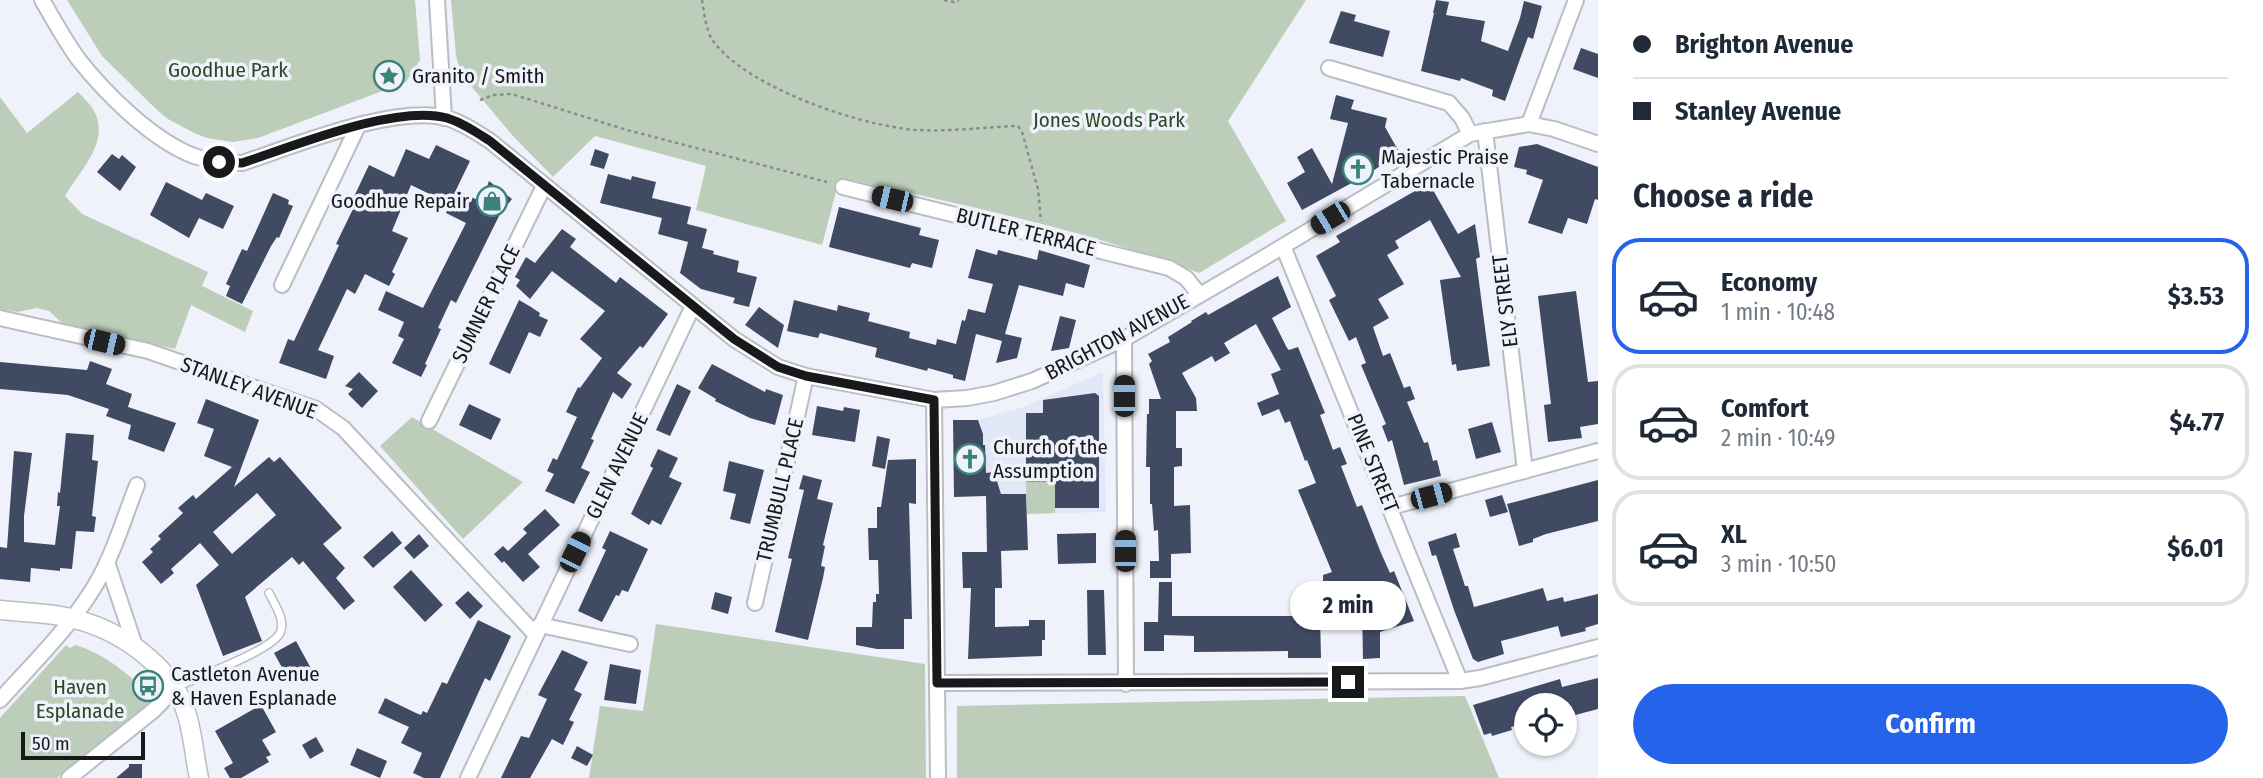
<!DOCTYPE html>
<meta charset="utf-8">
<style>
body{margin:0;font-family:"Fira Sans Condensed",sans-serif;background:#f2f2f3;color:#1f2937;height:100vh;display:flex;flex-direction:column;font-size:26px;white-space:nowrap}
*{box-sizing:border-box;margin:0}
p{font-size:23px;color:#747a83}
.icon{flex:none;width:38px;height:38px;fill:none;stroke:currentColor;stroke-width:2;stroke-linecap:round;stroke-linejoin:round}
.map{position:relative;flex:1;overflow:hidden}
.panel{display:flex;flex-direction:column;background:#fff;width:665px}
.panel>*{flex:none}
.guide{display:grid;align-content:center;height:154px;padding:0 35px;background:#fff}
.tools{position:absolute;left:1514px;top:693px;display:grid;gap:14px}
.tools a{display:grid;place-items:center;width:63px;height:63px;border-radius:50%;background:#fff;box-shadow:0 2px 5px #0004;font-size:35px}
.scale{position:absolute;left:21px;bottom:18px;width:124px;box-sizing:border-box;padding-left:7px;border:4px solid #18191b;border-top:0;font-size:19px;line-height:24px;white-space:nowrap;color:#18191b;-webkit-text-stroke:5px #eff2fa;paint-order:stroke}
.end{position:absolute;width:32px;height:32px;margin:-16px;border:9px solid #18191b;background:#fff;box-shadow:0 0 0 4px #fff}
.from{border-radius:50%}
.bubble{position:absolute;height:49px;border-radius:24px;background:#fff;box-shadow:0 2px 5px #0004;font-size:23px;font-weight:700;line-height:49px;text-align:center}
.car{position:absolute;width:21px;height:42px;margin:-21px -10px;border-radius:9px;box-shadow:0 0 5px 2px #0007;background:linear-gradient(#222 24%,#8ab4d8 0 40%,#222 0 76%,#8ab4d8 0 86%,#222 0)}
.guide b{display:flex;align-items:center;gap:24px;height:66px;font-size:26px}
.guide b+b{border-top:2px solid #e0e1e3}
.guide i{width:18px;height:18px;background:#1f2937}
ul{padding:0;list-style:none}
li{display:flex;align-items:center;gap:21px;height:116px;margin:0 14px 10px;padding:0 21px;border:4px solid #e0e1e3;border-radius:28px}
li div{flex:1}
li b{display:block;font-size:26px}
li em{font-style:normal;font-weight:700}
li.selected{border-color:#2563eb}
li>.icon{width:63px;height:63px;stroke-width:1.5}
h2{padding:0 35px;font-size:32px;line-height:84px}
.primary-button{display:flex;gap:14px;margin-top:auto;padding:14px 35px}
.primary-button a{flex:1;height:80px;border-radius:42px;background:#2563eb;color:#fff;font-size:28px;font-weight:700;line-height:80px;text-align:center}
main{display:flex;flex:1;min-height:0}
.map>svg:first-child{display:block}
.built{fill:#e1e7f6}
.green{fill:#bccdba}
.building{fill:#414a63;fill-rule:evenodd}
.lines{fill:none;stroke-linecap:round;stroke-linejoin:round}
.service-casing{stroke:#babdc4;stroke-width:10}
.minor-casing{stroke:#babdc4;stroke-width:18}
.tertiary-casing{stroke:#babdc4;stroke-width:21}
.path{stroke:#8a8c92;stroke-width:2.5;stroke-dasharray:3.5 3.5;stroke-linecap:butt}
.service{stroke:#fff;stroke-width:7}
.minor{stroke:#fff;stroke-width:14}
.tertiary{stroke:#fff;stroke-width:18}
.route{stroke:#18191b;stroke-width:9}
.labels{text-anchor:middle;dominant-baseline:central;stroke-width:7;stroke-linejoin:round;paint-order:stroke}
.park-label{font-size:21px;fill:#294a24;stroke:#eff2fa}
.poi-label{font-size:21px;fill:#18191b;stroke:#eff2fa;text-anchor:start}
.street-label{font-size:21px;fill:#18191b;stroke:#eff2fa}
</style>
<main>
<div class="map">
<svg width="1598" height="778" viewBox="0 0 1598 778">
<rect width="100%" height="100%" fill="#eff2fa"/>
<path class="built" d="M1103 372 1106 512 1027 514 1026 494H1001L994 473H986L985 445H983L978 420 1021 408Z"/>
<path class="green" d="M67 0H415L420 60 406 82 258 138 233 142 207 138 194 133 168 119 157 110 102 56Z
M451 0H1306L1228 121 1286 221 1199 273C1084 229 962 205 842 178L838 184 822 245 696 210 706 166 595 136 553 177 513 136 461 74 456 56Z
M78 92C83 97 89 103 93 109 112 141 80 170 65 196L82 214 208 272 202 286 253 311 245 332 191 305 175 349 63 324 49 311 37 308 17 312 0 309V97L27 133Z
M412 417 523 482 463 539 380 446Z
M1026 482H1055V513L1027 514Z
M656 624 925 664 926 778H589L600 706 643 711Z
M66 645 70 648 76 645C104 654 126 672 146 691L148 696 146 700 149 704 57 778H0V718Z
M1465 696 1499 778H957V706Z"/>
<path class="building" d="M1436 0 1449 2 1446 15 1485 21 1481 41 1508 51 1520 18 1524 1 1542 6 1533 39 1528 37 1505 101 1492 96 1493 90 1461 78 1460 81 1421 71 1434 13 1440 14 1433 13Z
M1341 11 1356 15 1354 21 1390 31 1383 57 1329 43Z
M1581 48 1598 54V78L1573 69Z
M1336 95 1354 100 1351 109 1387 118 1385 127 1398 150 1381 160 1383 164 1370 173 1302 210 1287 183 1305 172 1297 157 1312 148 1332 184 1348 123 1330 119Z
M1537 144 1598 167V200L1595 199 1587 224 1568 218 1562 234 1528 223 1543 180 1526 174 1527 170 1514 167 1519 147Z
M436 145 470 161 456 190 482 202 489 181 512 199 500 214 456 303 451 300 438 328 441 329 425 364 427 365 421 377 392 363 404 339 398 336 404 322 378 310 386 291 423 308 466 223 446 213 450 204 411 185 392 231 408 238 392 272 395 274 389 286 365 274 355 294 347 289 318 350 334 356 326 379 279 363 288 339 294 341 339 245 336 244 352 211 350 210 351 203 369 165 394 177 406 149 429 159Z
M595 149 609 154 604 169 590 165Z
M112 154 119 159 122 155 136 167 120 191 97 172Z
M608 174 631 180 632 176 656 182 652 198 691 207 687 224 707 229 702 248 714 251 713 254 739 261 737 272 757 277 749 307 733 303 735 298 701 289 680 273 688 242 658 234 662 218 600 203Z
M166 182 202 200 206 193 234 206 223 229 199 218 189 238 150 215Z
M1429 183 1458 234 1475 224 1480 257 1476 259 1490 366 1457 371 1456 364 1452 365 1440 280 1461 277 1430 220 1395 241 1399 248 1387 255 1404 284 1378 299 1389 318 1373 327 1383 356 1390 353 1404 388 1410 386 1415 399 1407 402 1424 443 1428 442 1433 461 1437 460 1441 476 1404 485 1392 440 1388 442 1382 426 1386 424 1361 365 1366 363 1356 337 1349 341 1329 300 1336 296 1316 256 1340 242 1336 236Z
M273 193 289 200 288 204 293 206 279 238 277 237 271 246 242 304 226 296 230 286 226 284 242 249 247 251Z
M839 207 921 228 919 235 939 240 932 268 912 263 910 268 829 247Z
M562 229 576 239 570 247 616 283 620 277 668 314 643 348 640 346 617 373 632 384 622 399 613 392 591 439 594 440 581 468 590 472 574 504 545 491 554 474 547 471 553 458 557 460 577 417 566 412 578 387 580 388 602 358 580 339 605 311 552 271 530 299 516 286 520 280 515 277 526 257 535 263Z
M976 249 997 255 998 250 1037 260 1039 250 1090 265 1084 288 1066 283 1063 296 1019 285 1005 334 1022 338 1017 358 996 363 1002 341 976 334 965 381 953 378V375L928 368 927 371 875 357 877 348 820 333 818 338 787 331 794 300 837 311 838 305 870 313 868 321 910 332 909 338 936 345 937 339 956 344 962 320 965 321 968 309 985 313 993 284 968 278Z
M1278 276 1291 307 1272 318 1287 348 1289 350 1298 347 1325 413 1320 415 1333 450 1340 447 1347 464 1341 466 1357 507 1362 505 1381 553 1390 573 1394 571 1414 621 1380 632V658L1363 659 1362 609 1323 607V575L1332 572 1298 490 1316 483 1307 460 1305 461 1290 421 1285 423 1279 409 1262 416 1257 403 1279 394 1271 374 1281 370 1256 324 1224 343 1230 353 1215 362 1212 356 1182 373 1196 398 1197 411H1176V448H1182V466L1174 467V506L1190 505 1191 553 1171 554V578H1150V561H1159L1158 530 1154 531 1152 504H1150V467H1146L1147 414H1149V399H1161L1149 364 1152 361 1148 354 1170 342 1168 337 1192 322 1191 321 1206 312 1208 315Z
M1576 291 1588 382 1598 381V424L1580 427 1582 438 1548 442 1544 405 1551 404 1538 296Z
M519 300 531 307 540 313 539 316 548 320 540 337 529 332 510 374 489 364Z
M759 307 784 325 778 348 745 325Z
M1060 316 1076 320 1069 348 1051 351Z
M90 361 112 369 106 384 132 394 128 407 176 423 164 452 128 439 131 425 106 416 109 409 68 395 0 389V362L87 370Z
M712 364 765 392 766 389 783 395 775 425 750 418 715 401 716 399 698 388Z
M359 372 378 391 362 408 348 394 353 389 345 386Z
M677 384 691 391 670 436 656 430Z
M1095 393 1099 396V508H1055V482H1026V413H1043V400Z
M206 399 259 420 234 487 269 457 274 462 280 457 342 528 323 544 345 568 336 578 355 601 344 610 303 561 299 565 292 557 245 597 262 641 223 656 196 585 219 565 200 543 171 569 174 573 161 584 142 562 153 552 150 549 161 539 158 536 183 513 178 508 193 495 196 499 232 467 204 456 214 429 197 423ZM257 493 276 515 232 554 213 532Z
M469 404 501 419 491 440 459 425Z
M817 406 843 411 844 407 860 410 855 442 812 435Z
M953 420H978L983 434V445H985L986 473 994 472 1001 494H1026L1028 550 1001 551 1002 588H995V627L1029 626V620H1045V640H1042V656L968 659 971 588H963L962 552H987L986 496 954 497Z
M1492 422 1501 452 1476 459 1468 429Z
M66 433 94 435 92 460 98 461 92 516 96 517 94 532 76 531 72 569 60 568V571L31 568 30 582 0 579V547L7 548 14 451 32 453 24 516V542L55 545 60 506H57L58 492 60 493Z
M877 436 890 439 885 469 872 466Z
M658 449 678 458 669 477 682 483 661 525 652 520 649 525 631 514 653 468 650 466Z
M916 459V504L909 503 912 619H904V649H877L856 645V627H872L873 602H876V594H879L878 560H869L868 528H877V507H881L888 460Z
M729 461 764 470 750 524 730 519 736 494 723 491Z
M803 475 822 480 817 499 833 503 823 545 825 546 821 566 825 567 823 578 808 640 775 632 792 559 788 558 804 490 799 489Z
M1598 480V521L1546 534 1533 539V542L1519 546 1507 504Z
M1502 495 1508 512 1490 517 1485 500Z
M545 509 560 525 528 554 540 567 523 582 504 561 502 563 494 554 503 546 508 551 527 533 523 529Z
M392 531 402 543 373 568 363 557Z
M610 531 648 549 628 592 622 590 619 596 616 595 602 622 578 611 606 550 602 548Z
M1096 533V563L1058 564 1057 534Z
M1456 533 1460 547 1453 549 1465 586H1468L1474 607 1543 588 1547 601 1563 597 1564 602 1598 594V624L1585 628 1586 631 1561 637 1558 626 1501 641 1504 654 1478 662 1473 659 1454 610 1436 555 1432 556 1428 542Z
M419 534 429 546 414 559 404 548Z
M411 570 443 605 425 622 393 587Z
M1159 582H1172V616H1320L1321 658H1288V651L1194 652V636L1164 635V651H1144V622H1158Z
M1087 590H1104L1106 655H1088Z
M468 591 483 606 470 619 455 603Z
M715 592 732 597 728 614 711 609Z
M478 620 511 636 490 681 485 678 440 778H424L413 773 422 753 401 743 409 727 378 713 385 698 416 713 421 715 423 711 427 713 442 682 447 684Z
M296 641 313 672 291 684 274 653Z
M562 650 588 662 574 690 582 694 569 720 574 722 563 745 552 739 530 778H501L521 736 529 738 547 699 538 695Z
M610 664 641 670 636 704 604 700Z
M1598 678V709L1564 718V705H1526V723L1511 727 1512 730 1492 736 1491 733 1484 735 1473 705 1560 679 1562 687Z
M261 705 276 732 262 740 271 755 266 757 269 762 241 778H230L224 768 233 763 215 731Z
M316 737 324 751 310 759 302 745Z
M577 746 593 755 587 766 571 758Z
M357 748 387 761 380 778 350 765Z
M129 764H142V778H116L129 767Z"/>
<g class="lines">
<g class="service-casing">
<path id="service" d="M174 688C195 678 271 651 280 633 286 621 275 605 269 593"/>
</g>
<g class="minor-casing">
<path id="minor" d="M42 0C54 20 65 41 79 60 106 94 152 140 194 156 210 161 226 162 242 163 294 146 395 104 447 118 463 123 476 132 490 141L734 339 778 367 806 376 934 400 967 398 994 393 1032 381 1124 339 1255 263 1470 134 1529 124 1554 129 1598 144
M437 0 444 118
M1329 68 1449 103 1462 118 1470 134
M1529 124 1576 0
M1485 131 1525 471
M843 187 1169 268 1186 278 1199 294
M1283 246 1460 681
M282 285 358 126
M0 318 148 351 316 409 343 428 536 635
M1124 339 1126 684
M934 400 938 778
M429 421 544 186
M1391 507 1598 451
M107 562 136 649
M755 603 806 376
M540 625 630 644
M937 683 1460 681 1480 678 1598 647
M0 700C34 662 77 621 101 575 116 547 125 515 137 485
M69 778 154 710 174 689
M468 778 693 306"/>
</g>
<g class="tertiary-casing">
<path id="tertiary" d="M0 610C23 613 47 612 70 618 116 628 168 662 185 709 193 730 194 756 199 778"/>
</g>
<path class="path" d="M702 0C704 12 706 31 713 41 745 85 848 121 900 128 935 134 982 127 1018 126L1022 132 1038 189 1041 221
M944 0 954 2 959 0
M480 100 493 95 512 94 627 130 827 182"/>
<use href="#service" class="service"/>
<use href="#minor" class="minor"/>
<use href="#tertiary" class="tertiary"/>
</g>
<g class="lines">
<path class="route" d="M219 162 242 163C294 146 396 104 447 118 463 123 476 132 490 141L734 339 778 367 806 376 934 400 937 683 1348 682"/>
</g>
<defs>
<g id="sight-ring" transform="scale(1.575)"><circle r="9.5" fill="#eff2fa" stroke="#3b827b" stroke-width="1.5"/><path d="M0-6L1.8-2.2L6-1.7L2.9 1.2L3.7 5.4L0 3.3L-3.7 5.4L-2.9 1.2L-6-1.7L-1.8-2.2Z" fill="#3b827b"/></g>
<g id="church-ring" transform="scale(1.575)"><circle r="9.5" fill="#eff2fa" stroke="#3b827b" stroke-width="1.5"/><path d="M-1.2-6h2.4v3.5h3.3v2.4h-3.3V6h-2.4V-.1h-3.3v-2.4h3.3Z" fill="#3b827b"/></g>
<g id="shop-ring" transform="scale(1.575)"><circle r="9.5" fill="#eff2fa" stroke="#3b827b" stroke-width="1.5"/><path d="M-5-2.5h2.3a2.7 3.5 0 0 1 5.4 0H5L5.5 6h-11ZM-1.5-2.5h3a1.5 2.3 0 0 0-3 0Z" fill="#3b827b"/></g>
<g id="bus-ring" transform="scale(1.575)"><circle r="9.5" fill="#eff2fa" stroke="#3b827b" stroke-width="1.5"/><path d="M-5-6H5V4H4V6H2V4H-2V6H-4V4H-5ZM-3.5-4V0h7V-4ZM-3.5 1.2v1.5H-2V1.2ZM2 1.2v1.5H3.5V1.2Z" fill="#3b827b"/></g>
</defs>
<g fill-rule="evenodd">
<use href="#sight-ring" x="389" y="76"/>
<use href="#church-ring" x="1358" y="169"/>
<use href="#shop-ring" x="492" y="201"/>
<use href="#church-ring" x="970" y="459"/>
<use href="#bus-ring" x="148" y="686"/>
</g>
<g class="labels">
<g class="park-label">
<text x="228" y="70">Goodhue Park</text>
<text x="1109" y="120">Jones Woods Park</text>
<text x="80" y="687">Haven<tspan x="80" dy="24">Esplanade</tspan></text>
</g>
<g class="poi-label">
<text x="412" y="76">Granito / Smith</text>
<text x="1381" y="157">Majestic Praise<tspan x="1381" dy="24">Tabernacle</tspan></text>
<text x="469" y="201" text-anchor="end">Goodhue Repair</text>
<text x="993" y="447">Church of the<tspan x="993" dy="24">Assumption</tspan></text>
<text x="171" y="674">Castleton Avenue<tspan x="171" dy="24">&amp; Haven Esplanade</tspan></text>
</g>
<g class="street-label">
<text transform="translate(1026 232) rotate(14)">BUTLER TERRACE</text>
<text transform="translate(1505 301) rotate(-97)">ELY STREET</text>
<text transform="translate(486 304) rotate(-64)">SUMNER PLACE</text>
<text transform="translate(1117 337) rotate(-28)">BRIGHTON AVENUE</text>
<text transform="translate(249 388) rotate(20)">STANLEY AVENUE</text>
<text transform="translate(1373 463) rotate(68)">PINE STREET</text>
<text transform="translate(617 466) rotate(-64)">GLEN AVENUE</text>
<text transform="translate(780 490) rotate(-77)">TRUMBULL PLACE</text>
</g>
</g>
</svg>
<div class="tools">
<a><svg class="icon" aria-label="locate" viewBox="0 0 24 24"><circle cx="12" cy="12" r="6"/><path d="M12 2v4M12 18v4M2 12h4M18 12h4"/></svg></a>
</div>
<div class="scale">50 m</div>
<i class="end from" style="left:219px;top:162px"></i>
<i class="end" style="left:1348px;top:682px"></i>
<div class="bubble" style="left:1290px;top:581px;width:116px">2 min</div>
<i class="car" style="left:892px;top:199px;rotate:283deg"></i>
<i class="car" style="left:1330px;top:218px;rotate:239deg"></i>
<i class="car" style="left:104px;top:342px;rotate:103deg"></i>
<i class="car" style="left:1124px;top:396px;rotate:0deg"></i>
<i class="car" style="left:1431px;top:496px;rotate:75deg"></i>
<i class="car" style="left:1125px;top:551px;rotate:0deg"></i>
<i class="car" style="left:575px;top:552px;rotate:26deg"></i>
</div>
<section class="panel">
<div class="guide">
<b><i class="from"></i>Brighton Avenue</b>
<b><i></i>Stanley Avenue</b>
</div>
<h2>Choose a ride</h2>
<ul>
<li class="selected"><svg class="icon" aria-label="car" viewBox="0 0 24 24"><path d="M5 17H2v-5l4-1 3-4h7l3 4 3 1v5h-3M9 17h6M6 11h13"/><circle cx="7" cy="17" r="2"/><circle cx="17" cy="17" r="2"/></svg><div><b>Economy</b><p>1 min · 10:48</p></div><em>$3.53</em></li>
<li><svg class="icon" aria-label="car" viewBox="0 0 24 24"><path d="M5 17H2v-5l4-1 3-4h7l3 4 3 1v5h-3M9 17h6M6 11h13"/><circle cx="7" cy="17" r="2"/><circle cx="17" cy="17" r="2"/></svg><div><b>Comfort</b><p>2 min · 10:49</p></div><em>$4.77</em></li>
<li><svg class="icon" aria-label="car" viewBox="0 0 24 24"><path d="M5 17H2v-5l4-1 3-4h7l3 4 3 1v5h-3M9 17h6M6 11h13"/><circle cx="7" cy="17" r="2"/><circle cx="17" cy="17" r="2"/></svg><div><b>XL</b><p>3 min · 10:50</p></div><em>$6.01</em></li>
</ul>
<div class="primary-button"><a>Confirm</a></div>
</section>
</main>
